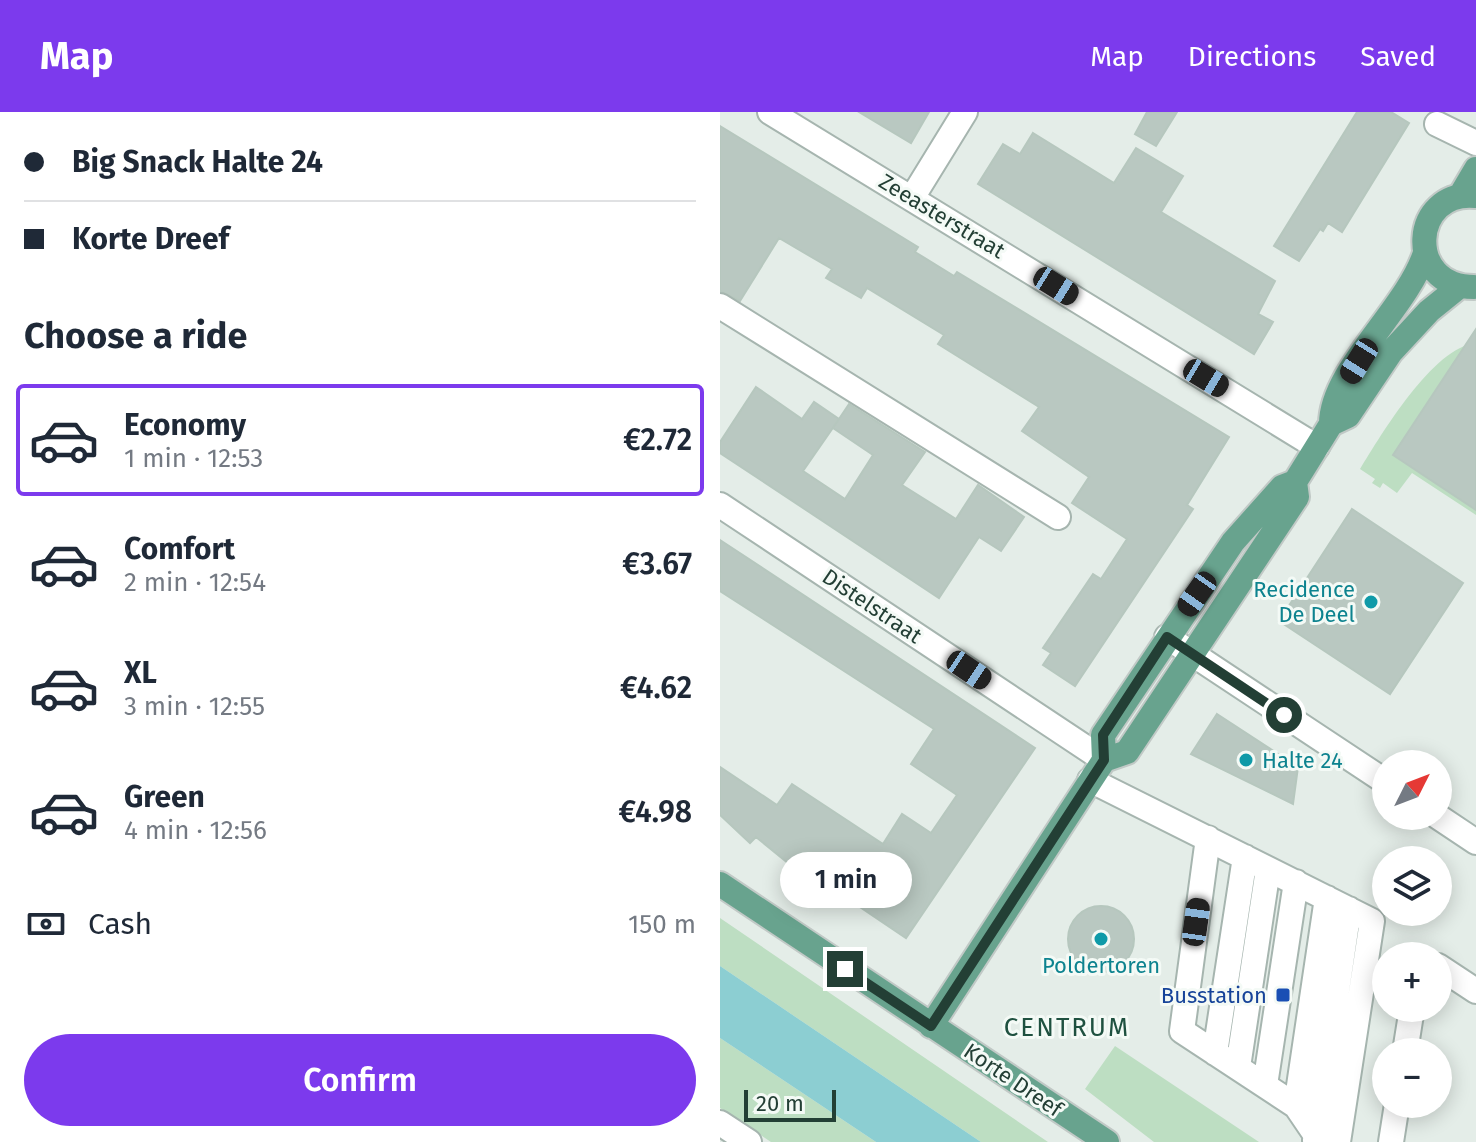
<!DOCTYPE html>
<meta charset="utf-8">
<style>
body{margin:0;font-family:"Fira Sans",sans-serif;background:#f2f2f3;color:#1f2937;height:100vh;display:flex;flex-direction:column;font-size:30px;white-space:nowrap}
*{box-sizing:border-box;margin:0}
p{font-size:26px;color:#747a83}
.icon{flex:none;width:44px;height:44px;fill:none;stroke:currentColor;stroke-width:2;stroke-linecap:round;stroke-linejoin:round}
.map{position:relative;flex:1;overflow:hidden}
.details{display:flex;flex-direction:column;background:#fff;width:720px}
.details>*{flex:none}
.guide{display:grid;align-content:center;height:176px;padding:0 24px;background:#fff}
.needle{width:52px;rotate:48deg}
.tools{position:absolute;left:652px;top:638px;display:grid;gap:16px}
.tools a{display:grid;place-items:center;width:80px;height:80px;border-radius:50%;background:#fff;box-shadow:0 4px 20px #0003;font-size:40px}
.scale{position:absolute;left:24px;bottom:20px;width:92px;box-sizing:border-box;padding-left:8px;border:4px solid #233f35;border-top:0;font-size:22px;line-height:28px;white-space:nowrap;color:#233f35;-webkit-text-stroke:6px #f4faf6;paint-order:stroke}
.end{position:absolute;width:36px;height:36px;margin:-18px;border:10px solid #233f35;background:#fff;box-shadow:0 0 0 4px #fff}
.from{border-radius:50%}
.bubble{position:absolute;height:56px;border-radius:28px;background:#fff;box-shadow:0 4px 20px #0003;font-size:26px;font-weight:600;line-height:56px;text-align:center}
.car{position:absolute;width:24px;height:48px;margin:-24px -12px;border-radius:10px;box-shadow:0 0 6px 2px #0007;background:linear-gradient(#222 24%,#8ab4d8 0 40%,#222 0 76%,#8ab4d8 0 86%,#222 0)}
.guide b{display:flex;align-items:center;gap:28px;height:76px;font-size:30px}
.guide b+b{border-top:2px solid #e0e1e3}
.guide i{width:20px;height:20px;background:#1f2937}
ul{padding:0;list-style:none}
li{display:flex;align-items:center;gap:24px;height:112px;margin:0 16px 12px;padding:0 8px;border:4px solid transparent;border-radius:8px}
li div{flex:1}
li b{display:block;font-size:30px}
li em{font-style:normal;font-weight:600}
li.selected{border-color:#7c3aed}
li>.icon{width:72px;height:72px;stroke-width:1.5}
h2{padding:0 24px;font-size:36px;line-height:96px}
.pay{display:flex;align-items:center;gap:20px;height:88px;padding:0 24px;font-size:30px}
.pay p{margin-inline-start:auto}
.primary-button{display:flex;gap:16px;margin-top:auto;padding:16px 24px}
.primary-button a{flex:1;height:92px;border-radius:48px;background:#7c3aed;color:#fff;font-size:32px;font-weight:600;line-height:92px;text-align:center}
header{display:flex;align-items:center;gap:48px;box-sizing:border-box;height:112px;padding:0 40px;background:#7c3aed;color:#fff}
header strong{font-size:38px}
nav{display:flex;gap:44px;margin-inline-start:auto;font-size:28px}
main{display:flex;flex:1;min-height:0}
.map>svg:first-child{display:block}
.green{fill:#bddec2}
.water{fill:#8cced2}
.building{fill:#b9c8c1;stroke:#b6c7be;stroke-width:2}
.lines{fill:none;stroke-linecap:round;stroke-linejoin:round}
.minor-casing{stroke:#a6b5af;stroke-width:28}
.major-casing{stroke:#c1c9c6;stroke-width:28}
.minor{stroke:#fff;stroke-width:24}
.major{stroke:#68a38e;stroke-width:24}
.route{stroke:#233f35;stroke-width:10}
.culture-dot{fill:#0f9aa8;stroke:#f4faf6;stroke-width:3}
.transit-dot{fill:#1a4fb4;stroke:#f4faf6;stroke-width:3}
.labels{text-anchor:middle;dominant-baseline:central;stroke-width:6;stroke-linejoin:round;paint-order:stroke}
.street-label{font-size:22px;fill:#233f35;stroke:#f4faf6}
.culture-label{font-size:22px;fill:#0d838f;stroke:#f4faf6;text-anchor:end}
.transit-label{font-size:22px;fill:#164399;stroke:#f4faf6;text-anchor:end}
.quarter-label{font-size:26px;letter-spacing:2px;fill:#1f5140;stroke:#f4faf6}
</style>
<header>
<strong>Map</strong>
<nav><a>Map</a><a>Directions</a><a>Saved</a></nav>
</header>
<main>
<section class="details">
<div class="guide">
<b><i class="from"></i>Big Snack Halte 24</b>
<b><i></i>Korte Dreef</b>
</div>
<h2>Choose a ride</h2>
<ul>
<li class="selected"><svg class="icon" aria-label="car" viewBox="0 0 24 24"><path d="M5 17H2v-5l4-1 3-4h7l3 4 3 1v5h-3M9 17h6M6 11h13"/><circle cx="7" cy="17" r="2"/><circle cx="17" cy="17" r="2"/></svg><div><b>Economy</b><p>1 min · 12:53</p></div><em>€2.72</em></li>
<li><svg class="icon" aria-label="car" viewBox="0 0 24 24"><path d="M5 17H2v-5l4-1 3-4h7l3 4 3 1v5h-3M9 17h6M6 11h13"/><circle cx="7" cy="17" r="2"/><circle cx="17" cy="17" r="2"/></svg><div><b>Comfort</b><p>2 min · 12:54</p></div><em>€3.67</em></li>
<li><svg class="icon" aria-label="car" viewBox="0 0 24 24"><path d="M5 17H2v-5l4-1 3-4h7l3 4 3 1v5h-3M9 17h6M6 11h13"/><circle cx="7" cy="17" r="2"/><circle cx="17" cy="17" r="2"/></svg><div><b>XL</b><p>3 min · 12:55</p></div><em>€4.62</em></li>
<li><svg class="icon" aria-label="car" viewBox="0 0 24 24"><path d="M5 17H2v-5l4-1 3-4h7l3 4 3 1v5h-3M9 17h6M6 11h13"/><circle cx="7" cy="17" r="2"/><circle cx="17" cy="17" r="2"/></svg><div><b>Green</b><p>4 min · 12:56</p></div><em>€4.98</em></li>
</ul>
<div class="pay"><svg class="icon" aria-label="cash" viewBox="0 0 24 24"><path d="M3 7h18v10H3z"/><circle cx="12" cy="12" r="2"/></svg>Cash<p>150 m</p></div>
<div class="primary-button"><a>Confirm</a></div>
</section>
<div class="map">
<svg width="756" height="1030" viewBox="0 0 756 1030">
<rect width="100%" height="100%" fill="#e4ede8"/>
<path class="green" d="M756 231V403L692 361 677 381 663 371 660 376 652 371 655 367 640 357C661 323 713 235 756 231Z
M0 806 328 1030H261L0 854Z
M0 926 156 1030H51L0 996Z
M395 934 539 1030H434L365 977Z"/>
<path class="water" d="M0 854 261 1030H156L0 926Z"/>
<path class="building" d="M139 0H209L191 31Z
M427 0H457L436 34 415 22Z
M637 0H671L689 11 622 120 608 111 603 119 600 117 579 149 554 134Z
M0 14 198 135 195 140 234 164 237 160 509 325 467 393 473 397 355 574 323 553 331 541 323 536 373 462 381 467 407 427 352 391 369 365 302 319 319 295 218 232 224 223 147 176 141 186 106 166 112 157 59 126 20 189 0 179Z
M313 21 394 71 416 36 463 64 441 100 555 169 538 202 553 210 534 242 258 72 283 32 300 42Z
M756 217V398L673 343Z
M36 275 82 307 94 290 119 307 83 359 125 387 153 343 113 316 129 292 205 340 182 373 236 407 258 373 304 405 281 439 259 425 219 486 0 341V330Z
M632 397 743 471 670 582 559 509Z
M0 428 315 636 186 826 82 756 79 760 36 725 30 731 0 703V655L57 693 72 672 163 732 182 702 211 721 237 683 191 652 214 617 0 479Z
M497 602 578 655 573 692 471 642Z
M348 827a33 33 0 1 1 66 0a33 33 0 1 1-66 0Z"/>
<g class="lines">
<g class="minor-casing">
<path id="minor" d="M50 0 597 335
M717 12 756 31
M192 86 245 0
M0 194 338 405
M0 393 384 648
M447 525 666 670
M370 668 652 809 618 1030
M717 704 756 730
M488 726 462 919 576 994 595 1022
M718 854 756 879
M685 940 692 896
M495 941 525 745
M518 955 548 757
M545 973 576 770
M576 994 607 786
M0 1011 29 1030
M595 1028 629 797
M671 1030 677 992"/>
</g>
<g class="major-casing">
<path id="major" d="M740 84 756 57
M754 175C684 175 691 77 756 84
M611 312C611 258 687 197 705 141
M384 648 407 640 577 385 575 370
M0 772 387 1030
M211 914 384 648 383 623 513 430 562 375 575 370 611 312 628 304 671 240 709 199 740 174"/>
</g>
<use href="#minor" class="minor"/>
<use href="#major" class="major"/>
</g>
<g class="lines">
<path class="route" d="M125 857 211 914 384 648 383 623 447 525 564 603"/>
</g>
<g class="culture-dot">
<circle cx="651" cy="490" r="8"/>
<circle cx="526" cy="648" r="8"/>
<circle cx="381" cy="827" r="8"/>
</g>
<rect class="transit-dot" x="555" y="875" width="16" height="16" rx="4"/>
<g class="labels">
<g class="street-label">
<text transform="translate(222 104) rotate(31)">Zeeasterstraat</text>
<text transform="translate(152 494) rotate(34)">Distelstraat</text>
<text transform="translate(293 968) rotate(34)">Korte Dreef</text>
</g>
<g class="culture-label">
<text x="635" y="477">Recidence<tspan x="635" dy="25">De Deel</tspan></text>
<text x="542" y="648" text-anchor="start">Halte 24</text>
<text x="381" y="853" text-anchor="middle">Poldertoren</text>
</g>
<g class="transit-label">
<text x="547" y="883">Busstation</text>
</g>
<g class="quarter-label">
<text x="347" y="915">CENTRUM</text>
</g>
</g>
</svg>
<div class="tools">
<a><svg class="needle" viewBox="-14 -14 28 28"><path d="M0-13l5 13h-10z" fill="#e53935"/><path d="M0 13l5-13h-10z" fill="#747a83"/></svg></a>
<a><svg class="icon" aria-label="layers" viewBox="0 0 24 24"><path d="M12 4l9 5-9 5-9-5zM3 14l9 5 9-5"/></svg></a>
<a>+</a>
<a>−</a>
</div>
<div class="scale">20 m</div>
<i class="end from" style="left:564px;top:603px"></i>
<i class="end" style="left:125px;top:857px"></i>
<div class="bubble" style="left:60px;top:740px;width:132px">1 min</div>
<i class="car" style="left:336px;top:174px;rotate:122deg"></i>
<i class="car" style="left:639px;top:249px;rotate:212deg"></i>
<i class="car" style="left:486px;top:266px;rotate:121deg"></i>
<i class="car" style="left:477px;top:482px;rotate:215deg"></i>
<i class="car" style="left:249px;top:558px;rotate:124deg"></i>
<i class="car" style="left:476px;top:810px;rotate:8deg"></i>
</div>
</main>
